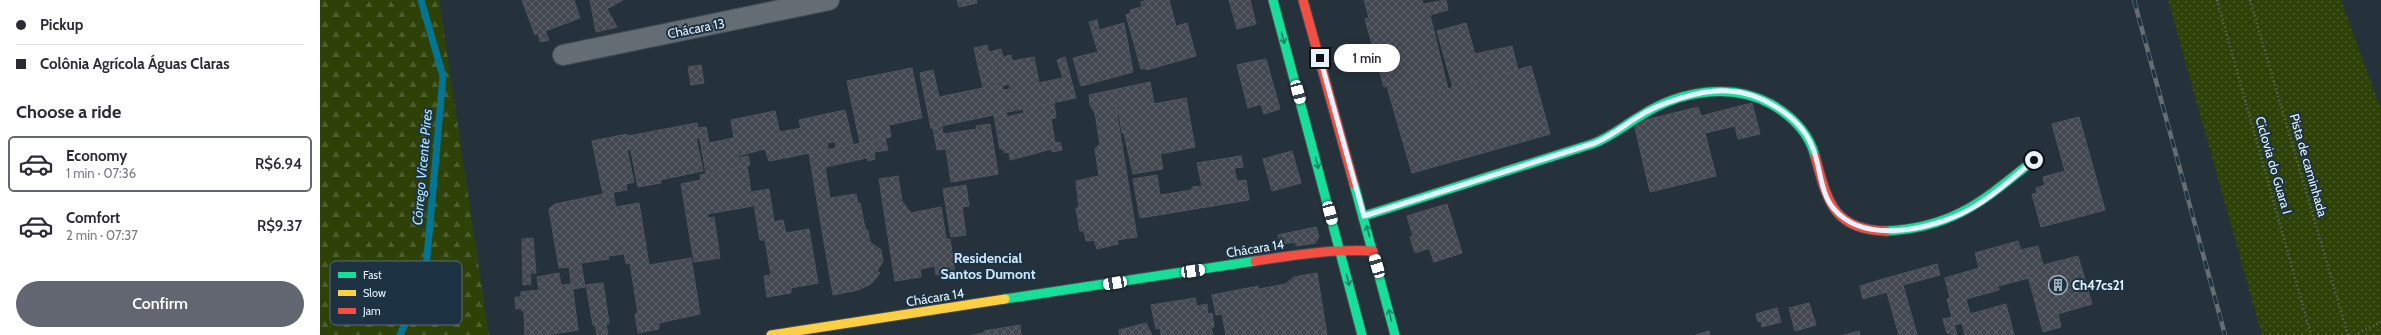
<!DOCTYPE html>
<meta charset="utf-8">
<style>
body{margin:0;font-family:Cabin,sans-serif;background:#f2f2f3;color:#2b2b33;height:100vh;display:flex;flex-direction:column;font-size:15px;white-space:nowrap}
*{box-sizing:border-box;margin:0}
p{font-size:13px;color:#7c7c81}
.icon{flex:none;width:22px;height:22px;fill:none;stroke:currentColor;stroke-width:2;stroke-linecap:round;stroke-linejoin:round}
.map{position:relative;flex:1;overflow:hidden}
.details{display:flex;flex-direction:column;background:#fff;width:320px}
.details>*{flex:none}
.hud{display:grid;align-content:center;height:88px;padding:0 16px;background:#fff}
.end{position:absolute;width:18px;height:18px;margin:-9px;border:5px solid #e6f3fe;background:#111;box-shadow:0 0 0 2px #111}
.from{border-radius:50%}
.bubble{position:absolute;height:28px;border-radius:14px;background:#fff;box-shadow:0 2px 10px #0003;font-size:13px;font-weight:600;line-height:28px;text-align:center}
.car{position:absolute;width:12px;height:24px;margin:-12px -6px;border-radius:5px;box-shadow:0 0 3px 1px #0007;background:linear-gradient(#fff 24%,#345 0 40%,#fff 0 76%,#345 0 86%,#fff 0)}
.hud b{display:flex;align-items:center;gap:14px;height:38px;font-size:15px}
.hud b+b{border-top:1px solid #e1e1e2}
.hud i{width:10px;height:10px;background:#2b2b33}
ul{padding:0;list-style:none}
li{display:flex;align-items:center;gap:12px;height:56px;margin:0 8px 6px;padding:0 8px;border:2px solid transparent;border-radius:6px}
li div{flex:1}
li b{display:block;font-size:15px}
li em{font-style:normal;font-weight:600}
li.on{border-color:#616670}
li>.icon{width:36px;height:36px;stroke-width:1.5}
h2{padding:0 16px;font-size:18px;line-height:48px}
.primary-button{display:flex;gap:8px;margin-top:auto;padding:8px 16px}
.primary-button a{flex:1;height:46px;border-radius:24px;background:#616670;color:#fff;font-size:16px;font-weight:600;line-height:46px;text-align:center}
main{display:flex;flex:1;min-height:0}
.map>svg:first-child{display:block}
.grass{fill:url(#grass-dots)}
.forest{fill:url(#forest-firs)}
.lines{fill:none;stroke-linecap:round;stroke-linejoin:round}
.stream{stroke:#037594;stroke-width:7}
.building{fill:url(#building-cross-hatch);stroke:#50545e;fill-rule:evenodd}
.street-casing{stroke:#434d54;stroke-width:22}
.fast-casing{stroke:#434d54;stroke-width:11}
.slow-casing{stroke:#434d54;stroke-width:11}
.jam-casing{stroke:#434d54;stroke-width:11}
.path{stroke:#646e74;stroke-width:2.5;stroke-dasharray:1 3;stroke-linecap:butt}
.street{stroke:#646d74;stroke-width:20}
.fast{stroke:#16e098;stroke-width:9}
.slow{stroke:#ffcf43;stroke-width:9}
.jam{stroke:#f24e42;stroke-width:9}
.rail-casing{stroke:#656e75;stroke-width:4.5}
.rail{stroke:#1d3343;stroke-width:3;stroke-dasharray:9;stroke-linecap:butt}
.oneway{stroke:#1a8169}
.route{stroke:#e6f3fe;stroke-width:5}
.labels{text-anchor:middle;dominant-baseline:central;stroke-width:4;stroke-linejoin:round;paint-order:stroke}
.street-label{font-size:13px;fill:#e6f3fe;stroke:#1d3343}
.poi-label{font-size:13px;font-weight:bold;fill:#e6f3fe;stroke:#1d3343;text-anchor:start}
.water-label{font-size:14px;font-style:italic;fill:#afe6fd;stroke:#1d3343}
.neighbourhood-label{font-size:14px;font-weight:bold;fill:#cce7fc;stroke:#1d3343}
.key{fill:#1d3343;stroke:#596d7b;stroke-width:1}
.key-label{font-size:11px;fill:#e6f3fe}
</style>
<main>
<section class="details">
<div class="hud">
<b><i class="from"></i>Pickup</b>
<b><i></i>Colônia Agrícola Águas Claras</b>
</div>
<h2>Choose a ride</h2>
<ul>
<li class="on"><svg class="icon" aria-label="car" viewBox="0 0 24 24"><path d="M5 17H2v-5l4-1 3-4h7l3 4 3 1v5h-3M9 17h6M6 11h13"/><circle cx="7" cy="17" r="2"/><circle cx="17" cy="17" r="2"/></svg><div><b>Economy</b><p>1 min · 07:36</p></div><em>R$6.94</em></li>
<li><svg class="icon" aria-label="car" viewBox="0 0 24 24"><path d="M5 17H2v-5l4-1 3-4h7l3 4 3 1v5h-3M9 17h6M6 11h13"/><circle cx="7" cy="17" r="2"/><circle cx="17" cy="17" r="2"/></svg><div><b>Comfort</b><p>2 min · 07:37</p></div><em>R$9.37</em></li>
</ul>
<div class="primary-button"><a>Confirm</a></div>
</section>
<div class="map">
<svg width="2061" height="335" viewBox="0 0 2061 335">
<defs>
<pattern id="grass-dots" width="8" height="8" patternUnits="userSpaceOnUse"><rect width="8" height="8" fill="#2e4208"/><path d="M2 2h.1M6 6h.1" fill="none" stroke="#4c5e2d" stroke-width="1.8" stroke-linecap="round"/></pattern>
<pattern id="forest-firs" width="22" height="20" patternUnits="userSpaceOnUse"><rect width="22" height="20" fill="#2e4208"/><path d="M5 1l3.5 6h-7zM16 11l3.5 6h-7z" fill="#4c5e2d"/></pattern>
<pattern id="building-cross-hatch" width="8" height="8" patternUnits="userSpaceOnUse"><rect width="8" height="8" fill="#424750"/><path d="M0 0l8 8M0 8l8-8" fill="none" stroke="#5d626a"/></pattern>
</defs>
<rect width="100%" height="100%" fill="#25323b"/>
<path class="grass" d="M1848 0H2021L2061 110V335H1942Z"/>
<path class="forest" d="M0 0H119L169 335H0Z"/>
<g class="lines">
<path class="stream" d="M80 335 105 280 123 76 101 0"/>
</g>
<path class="building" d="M202 0H254L260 18 225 31 229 40 220 42 218 33 215 35Z
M270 0H303L287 9 297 27 276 32Z
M637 0H656L657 3 639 7Z
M828 0H849L856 26 867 23 876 56 826 70V68L821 69 806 15 811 13 810 10 822 7 821 2Z
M909 0H930L936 24 917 29Z
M1044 0H1102L1103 4 1126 0 1128 10 1110 15 1128 89 1072 104 1067 86 1064 87 1045 19 1049 18Z
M777 20 779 30 804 23 813 72 761 86 753 58 778 52 769 22Z
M1146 23 1155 54 1192 46 1198 70 1133 88 1117 31Z
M667 45 683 113 611 128 600 73 613 70 619 97 663 88 654 48Z
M681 49 683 57 691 55 692 61 714 57 719 83 743 78 737 60 745 57 756 98 683 113 669 52ZM689 84 690 89 683 90 682 86Z
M946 59 960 109 944 114 941 104 928 108 917 65Z
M381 65 384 83 371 85 368 67Z
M1211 66 1230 134 1092 173 1072 104Z
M592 68 602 118 569 125 571 137 540 143 527 81Z
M830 82 834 104 866 98 875 147 840 154 843 169 813 174 804 133H802L799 114H797L793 90Z
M793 90 817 237 797 240 798 244 777 249 774 240 766 241 764 231H760L756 208H759L756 181 779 176 775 149 780 144 775 113 770 105 769 95Z
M734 103 736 118 731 119 735 143 740 142 742 150 732 152V149L690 160 689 152 684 153V149H680L674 115 686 112 687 117 704 113 703 109Z
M1432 103 1440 134 1418 139 1415 126 1385 133 1396 176 1330 192 1314 123 1378 107 1381 116Z
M525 110 533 144 516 148 515 142 507 143 508 149 465 158 460 132 481 128 479 120Z
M455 111 465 158 449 161 445 149 418 156V158L428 156 430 165 386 174 378 128 386 127 389 143 414 138 411 120Z
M1759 117 1785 210 1721 227 1712 194 1717 193 1716 188 1725 185 1723 177 1745 171 1732 124Z
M377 123 380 138H376L383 171 340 180 341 183 318 187 308 136Z
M670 124 678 174 631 182 626 149 617 150 613 128 622 126 623 134 657 129 656 126Z
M307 134 310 149 307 150 314 182 306 184 305 180 307 190 283 194 272 141Z
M565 138 568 150 554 152 552 141Z
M552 141 555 159 548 161 547 158 505 167 510 198 536 194 538 204 540 203 545 228 548 231 550 242 561 250 563 261 557 271 560 273 551 284 538 290 513 295 489 153Z
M972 151 981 183 952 191 943 159Z
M921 156 923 167 914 168 917 181 926 180 929 200 820 218 813 179 837 175 840 195 872 190V187L882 186 877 163Z
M427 166 433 206 387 214 388 218 394 217 400 258 374 262 361 184 381 180 380 175Z
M578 176 582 201 591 213 621 207 626 239H630L635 273 616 275 615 266 600 269 601 277 575 281 559 179Z
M646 185 649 206 642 207 646 235 631 237 623 189Z
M449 189 454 222 463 220 466 233 489 229 498 283 471 288V293L447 297 444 276 451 275 445 240H440L432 192Z
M293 192 304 254 288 256 289 259 261 263 265 287 252 289 249 267 239 268 229 209 235 204Z
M319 203 329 265 371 258 380 314 339 323V329L318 333 315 314 318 313 310 263 306 264 296 207Z
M1127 204 1142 253 1114 262 1109 248 1095 253 1090 237 1093 236 1087 216Z
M996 227 999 237 995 243 976 246V242L960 244 958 235Z
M213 238 216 273H210L211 284 203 285 202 239Z
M1698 241 1709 278 1678 286 1679 290 1646 299 1650 314 1686 304 1694 335H1645L1642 323 1634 325 1627 299 1630 298 1625 278 1659 268 1655 253Z
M1718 246 1723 265 1758 256 1772 304 1738 314 1741 327 1723 332 1701 250Z
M1617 264 1620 275 1583 285 1597 335H1579L1563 279Z
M239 273 241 285 252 284 258 330 227 335H205L204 312 201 310 204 308 196 309 195 297H201V292L219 290 217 277Z
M997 273 1007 335H946L939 289 966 284 974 277Z
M1563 279 1567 292 1543 299 1540 286Z
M283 283 289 323 286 324 288 335H277L275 325H273L266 285Z
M938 286 946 335H906L902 314 896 315 892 295Z
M875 298 877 306 887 304 888 314 892 313 894 327 891 328 893 335H841L840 328 836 329 831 305Z
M1489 303 1496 325 1475 331 1469 308Z
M1457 308 1461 322 1442 327 1441 321 1438 322 1436 314Z
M1632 317 1634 325 1637 335 1627 333 1623 319Z
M826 323 832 335H800L799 330Z
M700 325 701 335H653L664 333V331Z
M1389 331 1390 335H1375Z
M1539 331 1540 335H1524Z"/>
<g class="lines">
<g class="street-casing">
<path id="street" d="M243 55 509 0"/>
</g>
<g class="fast-casing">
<path id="fast" d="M953 0 1042 335
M1034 184 1075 335
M1044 216C1120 192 1196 168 1272 144 1290 138 1306 124 1322 115 1360 91 1411 82 1451 104 1472 116 1489 133 1495 156
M1566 231C1634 228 1664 200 1714 160
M685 299 935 261"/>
</g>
<g class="slow-casing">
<path id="slow" d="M451 335 685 299"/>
</g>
<g class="jam-casing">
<path id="jam" d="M983 0 1034 184
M1495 156C1507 199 1512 230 1566 231
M935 261C974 255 1014 249 1053 251"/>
</g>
<path class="path" d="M1897 0 1991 335
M1930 0 2028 335
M2035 335 2061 322"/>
<use href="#street" class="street"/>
<use href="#fast" class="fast"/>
<use href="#slow" class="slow"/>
<use href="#jam" class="jam"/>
<g class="rail-casing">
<path id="rail" d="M1814 0 1905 335"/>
</g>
<use href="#rail" class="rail"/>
</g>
<defs><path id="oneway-shaft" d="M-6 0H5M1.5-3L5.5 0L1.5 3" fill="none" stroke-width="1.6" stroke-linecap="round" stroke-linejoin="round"/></defs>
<g class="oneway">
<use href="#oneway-shaft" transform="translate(963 38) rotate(75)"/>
<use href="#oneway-shaft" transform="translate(997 163) rotate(75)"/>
<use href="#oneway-shaft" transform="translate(1048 231) rotate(-105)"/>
<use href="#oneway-shaft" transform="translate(1028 280) rotate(75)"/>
<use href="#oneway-shaft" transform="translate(1070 315) rotate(-103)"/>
</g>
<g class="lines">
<path class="route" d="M1000 58 1044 216 1275 143C1291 136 1302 127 1316 118 1338 103 1382 89 1408 91 1439 92 1478 115 1491 144 1501 164 1499 192 1514 209 1546 247 1621 228 1657 205 1678 192 1695 176 1714 160"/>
</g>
<defs>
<g id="building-ring" transform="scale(1)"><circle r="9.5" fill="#1d3343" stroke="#a2afba" stroke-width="1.5"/><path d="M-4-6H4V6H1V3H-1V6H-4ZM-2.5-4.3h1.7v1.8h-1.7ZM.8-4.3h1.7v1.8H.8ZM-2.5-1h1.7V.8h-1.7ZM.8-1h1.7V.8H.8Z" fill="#a2afba"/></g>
</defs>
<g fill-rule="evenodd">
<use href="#building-ring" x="1738" y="285"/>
</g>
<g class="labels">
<g class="street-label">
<text transform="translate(376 28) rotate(-11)">Chácara 13</text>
<text transform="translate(1954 165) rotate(74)">Ciclovia do Guara I</text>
<text transform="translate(1989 165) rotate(74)">Pista de caminhada</text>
<text transform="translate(935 248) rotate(-9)">Chácara 14</text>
<text transform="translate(615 297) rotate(-9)">Chácara 14</text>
</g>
<g class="poi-label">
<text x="1752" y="285">Ch47cs21</text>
</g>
<g class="water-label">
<text transform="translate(102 167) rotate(-85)">Córrego Vicente Pires</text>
</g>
<g class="neighbourhood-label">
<text x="668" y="258">Residencial<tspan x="668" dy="16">Santos Dumont</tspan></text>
</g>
</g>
<rect x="10" y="261" width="132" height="64" rx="6" class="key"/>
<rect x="18" y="272" width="18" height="6" fill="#16e098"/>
<rect x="18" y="290" width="18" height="6" fill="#ffcf43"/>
<rect x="18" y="308" width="18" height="6" fill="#f24e42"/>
<g class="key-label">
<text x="43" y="279">Fast</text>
<text x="43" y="297">Slow</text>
<text x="43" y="315">Jam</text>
</g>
</svg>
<i class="end from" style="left:1714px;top:160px"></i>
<i class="end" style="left:1000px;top:58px"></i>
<div class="bubble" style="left:1014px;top:44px;width:66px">1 min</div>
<i class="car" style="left:978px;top:92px;rotate:165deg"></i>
<i class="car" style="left:1010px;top:213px;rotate:165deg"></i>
<i class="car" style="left:1057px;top:266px;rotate:344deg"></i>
<i class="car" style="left:873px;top:271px;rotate:82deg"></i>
<i class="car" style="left:795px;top:283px;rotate:261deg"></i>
</div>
</main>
